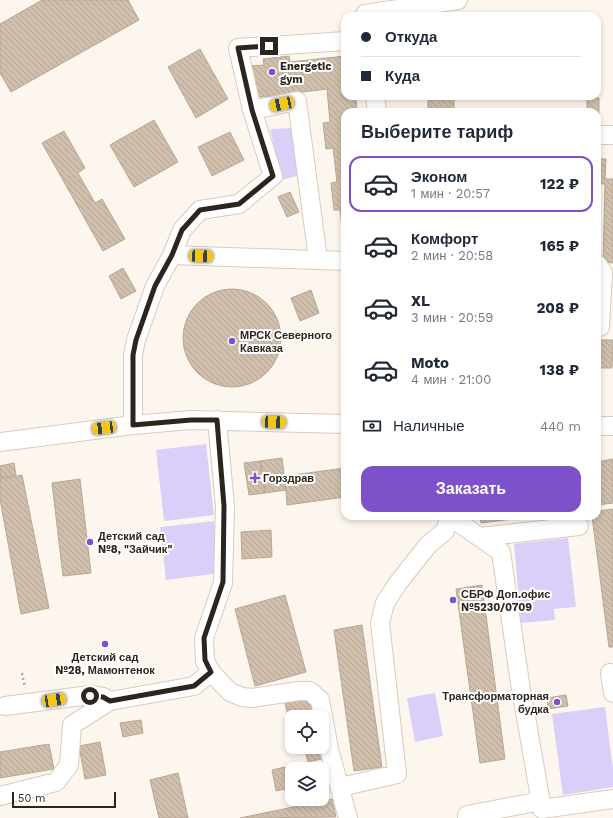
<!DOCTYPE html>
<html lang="ru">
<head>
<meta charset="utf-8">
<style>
	body { margin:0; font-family:"Work Sans",sans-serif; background:#f6f6f7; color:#1f2937; height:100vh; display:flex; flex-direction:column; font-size:15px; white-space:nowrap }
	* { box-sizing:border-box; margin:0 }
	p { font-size:13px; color:#747a83 }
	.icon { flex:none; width:22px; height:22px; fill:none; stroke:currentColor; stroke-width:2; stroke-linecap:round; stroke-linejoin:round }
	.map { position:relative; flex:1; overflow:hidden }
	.details { position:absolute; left:341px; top:108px; width:260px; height:412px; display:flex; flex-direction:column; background:#fff; border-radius:12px; box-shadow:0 2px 6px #0003 }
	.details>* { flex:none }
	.guide { position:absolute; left:341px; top:12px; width:260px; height:88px; border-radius:12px; box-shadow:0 2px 6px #0003; display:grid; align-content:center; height:88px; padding:0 20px; background:#fff }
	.fabs { position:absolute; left:285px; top:710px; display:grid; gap:8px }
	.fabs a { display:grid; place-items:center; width:44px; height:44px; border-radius:8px; background:#fff; box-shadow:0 2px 6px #0003; font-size:20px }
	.scale { position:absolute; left:12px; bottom:10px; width:104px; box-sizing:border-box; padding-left:4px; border:2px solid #2c251e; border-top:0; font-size:11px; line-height:14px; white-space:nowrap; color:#2c251e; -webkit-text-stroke:3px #fff; paint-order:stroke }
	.end { position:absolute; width:18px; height:18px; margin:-9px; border:5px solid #2c251e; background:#fff; box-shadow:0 0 0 2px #fff }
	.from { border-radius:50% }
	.car { position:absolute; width:12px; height:24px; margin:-12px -6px; border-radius:5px; box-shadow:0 0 3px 1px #0007; background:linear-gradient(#f5c518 24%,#345 0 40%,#f5c518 0 76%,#345 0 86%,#f5c518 0) }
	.guide b { display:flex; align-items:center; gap:14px; height:38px; font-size:15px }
	.guide b+b { border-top:1px solid #e0e1e3 }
	.guide i { width:10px; height:10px; background:#1f2937 }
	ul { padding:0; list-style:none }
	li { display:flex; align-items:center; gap:12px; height:56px; margin:0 8px 6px; padding:0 12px; border:2px solid transparent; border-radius:12px }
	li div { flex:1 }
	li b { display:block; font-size:15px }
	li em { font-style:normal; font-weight:700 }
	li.selected { border-color:#7c51ca }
	li>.icon { width:36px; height:36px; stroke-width:1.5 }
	h2 { padding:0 20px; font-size:18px; line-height:48px }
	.pay { display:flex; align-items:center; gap:10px; height:44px; padding:0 20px; font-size:15px }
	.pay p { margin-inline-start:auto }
	.action { display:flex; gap:8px; margin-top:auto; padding:8px 20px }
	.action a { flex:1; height:46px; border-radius:12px; background:#7c51ca; color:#fff; font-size:16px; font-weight:700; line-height:46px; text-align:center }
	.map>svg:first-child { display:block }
</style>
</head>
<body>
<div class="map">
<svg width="613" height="818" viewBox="0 0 613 818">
	<defs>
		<pattern id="building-back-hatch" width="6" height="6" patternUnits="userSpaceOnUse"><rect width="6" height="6" fill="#d0bfac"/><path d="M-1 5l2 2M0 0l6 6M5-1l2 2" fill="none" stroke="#b3a494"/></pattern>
	</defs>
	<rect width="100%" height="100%" fill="#fdf6ef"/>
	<path fill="#d9cff8" d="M295,128L301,175L282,180L270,129Z
		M206,444L214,515L164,521L156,450Z
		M214,521L220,573L166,580L160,527Z
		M568,538L576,607L554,609L555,620L521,623L514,544Z
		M435,693L443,736L415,742L407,698Z
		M605,707L613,769V787L563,795L552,714Z"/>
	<path fill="url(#building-back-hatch)" stroke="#b7a795" d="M42,0H128L139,20L11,92L0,73V24Z
		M200,49L228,99L196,118L168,67Z
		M289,56L290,62L345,56V96H356L357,112H345V226H342L340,210H334L331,183L337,182L333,148L326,149L323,123L330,122L327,89L295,93L268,103V96L252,98L248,66L264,65L263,59Z
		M428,96H454V112H428Z
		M587,98H599V114H597V112H587Z
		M154,120L178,162L134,187L110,145Z
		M64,131L85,168L78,173L95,203L102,199L125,239L103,251L42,143Z
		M230,132L244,160L212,176L198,147Z
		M597,159H606L605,179H613V263L603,262L605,184H597Z
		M290,192L299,212L287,217L278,197Z
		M123,268L136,291L121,299L109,276Z
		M183 338a49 49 0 1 1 98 0a49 49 0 1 1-98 0Z
		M311,290L319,313L300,321L291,298Z
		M597,340H613L612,368H597Z
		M282,458L286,490L265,493L260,461Z
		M613,459V503L597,505V462Z
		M260,461L265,493L249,495L244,463Z
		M14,463L16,475L0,478V466Z
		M345,468V497L287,505L285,476Z
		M22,475L49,608L21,614L0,499V479Z
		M80,479L91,573L63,576L52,483Z
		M613,509V647H609L592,516H597V511Z
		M480,516H535L481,523Z
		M271,530L272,557L242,559L241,532Z
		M482,585L505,759L480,763L456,589Z
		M285,595L306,672L255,686L235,609Z
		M362,625L382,767L354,771L334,630Z
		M566,695L568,706L548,709L547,698Z
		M311,696L316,717H292V719L289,720L285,703Z
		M141,720L143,733L123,737L120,723Z
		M100,742L106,775L85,779L79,746Z
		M49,744L54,769L0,778V752Z
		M304,747H322L326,758L308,762Z
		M285,767L290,788L276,791L272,770Z
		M178,773L188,818H159L150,780Z
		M332,799L336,817L240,818Z"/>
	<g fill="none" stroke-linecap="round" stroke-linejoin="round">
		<defs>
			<path id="minor" d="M365,16V14L458,0
				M375,96L377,112
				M252,110L238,48L345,41
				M597,135H613
				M172,255L182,230L200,210L239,204L273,176L252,110L297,101L318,259
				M597,264L603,273L600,327H597
				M217,420L225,506L223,583L204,638L205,661L211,672L223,685L230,692L242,697L252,698L299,691H310L320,700L329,749L348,818
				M133,425V355L136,340L155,286L172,255L345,261
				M597,426H613
				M0,442L133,425L191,420L345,424
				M449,516L501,552L520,683L542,809L541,801L467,815V818
				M480,537L579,526
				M610,673L613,693
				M5,706L90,695L103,697L110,701L194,686L211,672
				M341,787L397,774L380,623L385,603L398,583L428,545L445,531L450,517
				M0,796L56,782L69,765L72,725L110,701
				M542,809L613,799"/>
		</defs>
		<use href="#minor" stroke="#dbcab8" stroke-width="20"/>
		<path stroke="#afa8a1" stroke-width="2.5" stroke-dasharray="2 3" stroke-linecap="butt" d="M22,673L25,688"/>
		<use href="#minor" stroke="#fff" stroke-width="18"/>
	</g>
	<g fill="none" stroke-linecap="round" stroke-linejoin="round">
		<path stroke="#2c251e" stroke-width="5" d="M90,696L103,697L110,701L194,686L211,672L205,660L204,638L223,582L224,506L217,420H191L133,425V355L136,340L155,286L172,255L182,230L200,210L239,204L273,176L252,110L238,48L269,46"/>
	</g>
	<g fill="#7c51ca" stroke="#fff" stroke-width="1.5">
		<circle cx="272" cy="72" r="4"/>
		<circle cx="232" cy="341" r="4"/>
		<path d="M253 472h4v4h4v4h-4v4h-4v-4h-4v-4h4z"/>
		<circle cx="90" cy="542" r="4"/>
		<circle cx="453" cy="600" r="4"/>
		<circle cx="105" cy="644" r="4"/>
		<circle cx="557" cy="702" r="4"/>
	</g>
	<g text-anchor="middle" stroke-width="4" stroke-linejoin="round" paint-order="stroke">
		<g font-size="11" font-weight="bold" fill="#2c251e" stroke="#fff" text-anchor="start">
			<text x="280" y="70">Energetic<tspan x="280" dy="13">gym</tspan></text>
			<text x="240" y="339">МРСК Северного<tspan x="240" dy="13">Кавказа</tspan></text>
			<text x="263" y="482">Горздрав</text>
			<text x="98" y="540">Детский сад<tspan x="98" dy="13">№8, "Зайчик"</tspan></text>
			<text x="461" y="598">СБРФ Доп.офис<tspan x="461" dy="13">№5230/0709</tspan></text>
			<text x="105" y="661" text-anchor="middle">Детский сад<tspan x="105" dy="13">№28, Мамонтенок</tspan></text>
			<text x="549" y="700" text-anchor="end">Трансформаторная<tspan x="549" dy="13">будка</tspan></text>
		</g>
	</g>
</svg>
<div class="fabs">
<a><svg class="icon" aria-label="locate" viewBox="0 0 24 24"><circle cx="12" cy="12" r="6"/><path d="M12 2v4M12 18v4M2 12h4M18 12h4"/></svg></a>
<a><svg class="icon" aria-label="layers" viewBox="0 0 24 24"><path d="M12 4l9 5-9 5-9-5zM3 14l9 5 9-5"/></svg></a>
</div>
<div class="scale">50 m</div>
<i class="end from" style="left:90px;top:696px"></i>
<i class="end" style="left:269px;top:46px"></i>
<i class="car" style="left:282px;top:104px;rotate:258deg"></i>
<i class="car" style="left:201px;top:256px;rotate:92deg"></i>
<i class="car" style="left:274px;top:422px;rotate:92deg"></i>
<i class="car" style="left:104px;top:428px;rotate:263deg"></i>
<i class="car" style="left:54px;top:700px;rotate:81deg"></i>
<div class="guide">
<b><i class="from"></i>Откуда</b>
<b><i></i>Куда</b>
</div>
<section class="details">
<h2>Выберите тариф</h2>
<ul>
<li class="selected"><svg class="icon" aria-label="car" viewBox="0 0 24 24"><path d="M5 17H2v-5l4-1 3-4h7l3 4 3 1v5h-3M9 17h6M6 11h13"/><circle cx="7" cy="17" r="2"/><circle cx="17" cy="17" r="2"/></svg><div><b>Эконом</b><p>1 мин · 20:57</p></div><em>122 ₽</em></li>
<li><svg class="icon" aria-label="car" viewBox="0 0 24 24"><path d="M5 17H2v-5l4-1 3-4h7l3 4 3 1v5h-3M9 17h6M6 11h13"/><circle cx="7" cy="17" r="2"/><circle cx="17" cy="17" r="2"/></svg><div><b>Комфорт</b><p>2 мин · 20:58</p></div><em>165 ₽</em></li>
<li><svg class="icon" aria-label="car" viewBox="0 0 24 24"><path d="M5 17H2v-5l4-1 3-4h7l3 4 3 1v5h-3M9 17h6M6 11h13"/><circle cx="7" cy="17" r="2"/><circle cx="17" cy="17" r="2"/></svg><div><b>XL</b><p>3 мин · 20:59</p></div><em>208 ₽</em></li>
<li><svg class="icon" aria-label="car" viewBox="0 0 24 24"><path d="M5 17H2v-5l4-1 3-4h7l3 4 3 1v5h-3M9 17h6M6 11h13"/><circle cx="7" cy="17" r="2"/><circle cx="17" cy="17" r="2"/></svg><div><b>Moto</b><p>4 мин · 21:00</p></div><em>138 ₽</em></li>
</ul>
<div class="pay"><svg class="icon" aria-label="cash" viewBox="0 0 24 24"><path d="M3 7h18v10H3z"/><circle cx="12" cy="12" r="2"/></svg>Наличные<p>440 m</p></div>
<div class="action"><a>Заказать</a></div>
</section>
</div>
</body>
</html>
